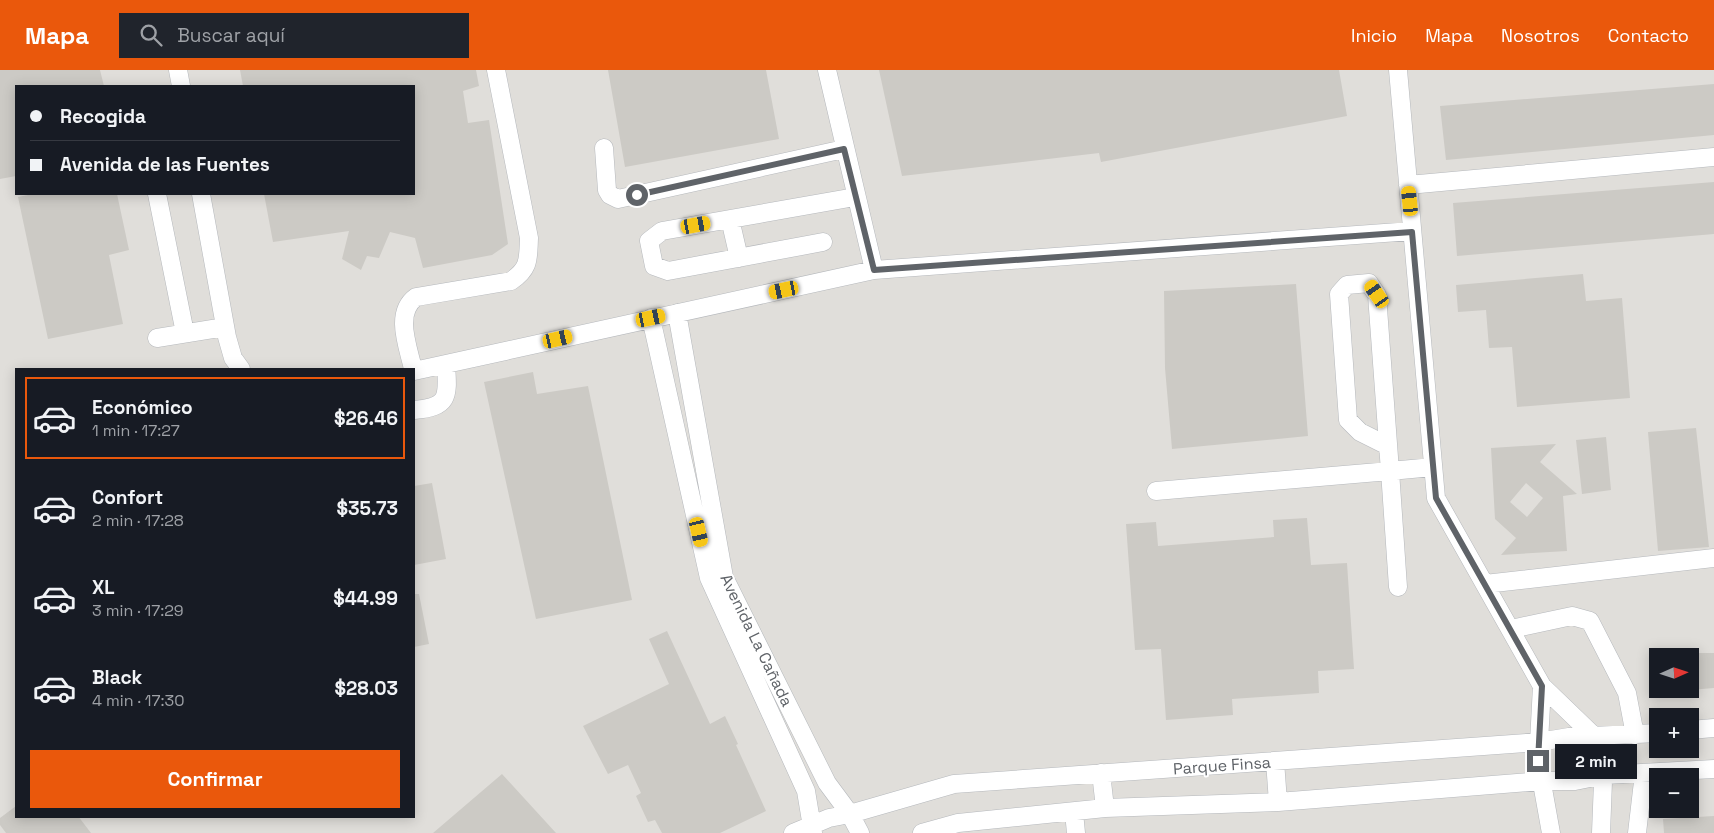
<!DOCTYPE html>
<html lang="es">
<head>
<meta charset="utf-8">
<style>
	body { margin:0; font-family:"Space Grotesk",sans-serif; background:#20242c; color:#f1f3f6; height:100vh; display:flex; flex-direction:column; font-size:19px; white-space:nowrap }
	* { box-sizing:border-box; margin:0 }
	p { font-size:16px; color:#9ea1a6 }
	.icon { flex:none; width:28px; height:28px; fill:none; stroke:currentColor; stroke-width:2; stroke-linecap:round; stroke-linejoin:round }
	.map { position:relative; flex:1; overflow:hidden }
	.panel { position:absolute; left:15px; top:298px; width:400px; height:450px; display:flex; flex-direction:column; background:#171b24; border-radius:0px; box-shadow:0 2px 12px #0003 }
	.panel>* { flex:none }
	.hud { position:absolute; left:15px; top:15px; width:400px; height:110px; border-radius:0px; box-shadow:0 2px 12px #0003; display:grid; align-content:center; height:110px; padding:0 15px; background:#171b24 }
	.needle { width:32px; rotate:87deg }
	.fabs { position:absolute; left:1649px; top:578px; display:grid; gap:10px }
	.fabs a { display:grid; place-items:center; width:50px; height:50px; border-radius:0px; background:#171b24; box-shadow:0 2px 12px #0003; font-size:25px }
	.end { position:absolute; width:22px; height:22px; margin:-11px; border:6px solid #5f6368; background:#fff; box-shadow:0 0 0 2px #fff }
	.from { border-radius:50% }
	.bubble { position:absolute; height:35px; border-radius:0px; background:#171b24; box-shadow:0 2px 12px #0003; font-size:16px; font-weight:800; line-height:35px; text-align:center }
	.car { position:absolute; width:15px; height:30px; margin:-15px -8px; border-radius:6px; box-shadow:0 0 4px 1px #0007; background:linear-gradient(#f5c518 24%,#345 0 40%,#f5c518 0 76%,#345 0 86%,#f5c518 0) }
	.hud b { display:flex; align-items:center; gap:18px; height:48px; font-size:19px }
	.hud b+b { border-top:1px solid #363941 }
	.hud i { width:12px; height:12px; background:#f1f3f6 }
	ul { padding:9px 0 0; list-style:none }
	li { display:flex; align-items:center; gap:15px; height:82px; margin:0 10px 8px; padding:0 5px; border:2px solid transparent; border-radius:0px }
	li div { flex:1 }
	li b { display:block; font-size:19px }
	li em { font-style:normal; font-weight:800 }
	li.current { border-color:#ea580c }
	li>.icon { width:45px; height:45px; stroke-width:1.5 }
	.button { display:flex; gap:10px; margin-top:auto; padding:10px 15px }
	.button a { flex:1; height:58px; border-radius:0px; background:#ea580c; color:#fff; font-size:20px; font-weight:800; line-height:58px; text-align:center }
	header { display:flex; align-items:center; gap:30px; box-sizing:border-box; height:70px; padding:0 25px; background:#ea580c; color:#fff }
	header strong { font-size:24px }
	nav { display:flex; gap:28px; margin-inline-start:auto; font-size:18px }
	.search { width:350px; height:45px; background:#20242c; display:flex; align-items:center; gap:12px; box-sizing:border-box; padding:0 18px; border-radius:0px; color:#9ea1a6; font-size:19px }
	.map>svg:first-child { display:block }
</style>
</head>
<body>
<header>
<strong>Mapa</strong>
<div class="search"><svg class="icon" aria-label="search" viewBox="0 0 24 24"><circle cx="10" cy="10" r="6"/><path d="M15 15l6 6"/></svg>Buscar aquí</div>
<nav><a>Inicio</a><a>Mapa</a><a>Nosotros</a><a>Contacto</a></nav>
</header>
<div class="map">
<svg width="1714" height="763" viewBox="0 0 1714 763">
	<rect width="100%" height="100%" fill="#f1efe8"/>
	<path fill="#e0deda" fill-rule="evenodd" d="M0,0H1714V763H0ZM16,16H414V124H16ZM16,299H414V746H16ZM1658,586H1690V619H1658ZM1658,646H1690V679H1658ZM1658,706H1690V739H1658Z"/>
	<path fill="#cccac5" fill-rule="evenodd" d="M0,0H100L104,16H16V106L0,109Z
		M240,0H476L479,16L463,21L468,53L489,50L508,174L492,185L423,198L415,168L390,162L379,188L367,186L361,200L342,189L349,161L273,172L264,124H414V16H243Z
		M608,0H766L779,69L625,97Z
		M879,0H1339L1347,46L1101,92L1099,83L902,106Z
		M1714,14V65L1446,90L1440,36Z
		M1714,112V164L1457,186L1453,133Z
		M33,124H117L129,180L109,185L123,254L48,269L18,127Z
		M1583,204L1586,231L1622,228L1630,328L1517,337L1512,277L1489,278L1486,240L1458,242L1456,215Z
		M1296,214L1308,366L1172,379L1165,298L1164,221Z
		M533,302L537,324L588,316L632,530L536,549L484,312Z
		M1696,358L1709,477L1658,481L1648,362Z
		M1606,367L1611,420L1582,424L1576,370Z
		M1556,374L1540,392L1577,424L1563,426L1567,481L1501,485L1516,468L1495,449L1491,378ZM1526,413L1543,428L1527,447L1510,432Z
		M432,413L446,489L414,495V416Z
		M1307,448L1311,495L1347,493L1354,599L1318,601L1319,623L1232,629L1233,645L1166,650L1161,579L1135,580L1126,454L1156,452L1158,476L1274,467L1273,450Z
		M414,524H419L429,574L414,577Z
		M667,561L710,654L725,646L738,674L736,675L766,741L720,763H662L655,750L648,752L636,726L641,723L628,695L608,704L583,656L669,614L649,569Z
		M1690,583H1714V618L1690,620Z
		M502,704L556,763H433Z
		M16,736V746H78L91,763H6L0,755V748Z
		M1714,746V763H1664L1663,749Z"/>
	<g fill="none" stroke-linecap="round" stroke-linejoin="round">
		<defs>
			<path id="minor" d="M178,0L181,16
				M827,0L874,200
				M1398,0L1436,428L1542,616L1595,667L1604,686L1601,763
				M604,78L607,120L610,125L618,129L844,79
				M1408,115L1714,87
				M157,124L185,263
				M201,124L227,267L233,288L241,299
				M730,149L739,188
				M823,172L668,201L654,196L649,171L662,161L855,127
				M677,243L724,507L827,713L850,744L860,763
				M651,248L709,508L806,721L813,763
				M157,268L225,257
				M413,299C408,276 394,243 416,227L511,211C530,198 528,189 529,168L496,0
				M414,301L874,200L1412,161
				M414,340C450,337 448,326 446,294
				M1386,375L1360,362L1348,350L1339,224L1347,215L1369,213L1377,225L1390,401L1433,397
				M1156,421L1390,401L1398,517
				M1485,514L1714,488
				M1511,559L1572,546L1590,551L1627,623L1635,665
				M1542,616L1538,691L1551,763
				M1690,660L1714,658
				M1275,691L1278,732
				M1101,703L1105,738
				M1074,742L1076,763
				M793,763L829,748L850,744L954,714L1539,672L1569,667L1658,663
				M922,763L958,753L1105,738L1278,732L1542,711H1575L1605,705L1714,699
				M1637,763L1644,703"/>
		</defs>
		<use href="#minor" stroke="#b5b8bc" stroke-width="19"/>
		<use href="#minor" stroke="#fff" stroke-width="18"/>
	</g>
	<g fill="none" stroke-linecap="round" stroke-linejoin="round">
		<path stroke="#5f6368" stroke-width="6" d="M637,125L844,79L874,200L1412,162L1436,428L1542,616L1538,691"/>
	</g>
	<g text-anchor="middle" stroke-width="4" stroke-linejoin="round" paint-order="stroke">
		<g font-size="16" fill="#5f6368" stroke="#fff">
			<text transform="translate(757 570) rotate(64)" y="6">Avenida La Cañada</text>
			<text transform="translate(1222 695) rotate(-4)" y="6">Parque Finsa</text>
		</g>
	</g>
</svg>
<div class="fabs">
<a><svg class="needle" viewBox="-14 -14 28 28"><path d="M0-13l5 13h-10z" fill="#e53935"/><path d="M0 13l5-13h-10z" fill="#9ea1a6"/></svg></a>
<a>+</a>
<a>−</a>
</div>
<i class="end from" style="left:637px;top:125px"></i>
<i class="end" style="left:1538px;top:691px"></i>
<div class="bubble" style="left:1555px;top:674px;width:82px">2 min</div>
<i class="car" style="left:1410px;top:131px;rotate:354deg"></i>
<i class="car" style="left:696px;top:155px;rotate:80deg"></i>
<i class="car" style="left:784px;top:220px;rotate:258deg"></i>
<i class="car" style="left:1377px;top:224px;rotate:325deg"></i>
<i class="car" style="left:651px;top:248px;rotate:78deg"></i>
<i class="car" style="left:558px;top:269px;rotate:77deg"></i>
<i class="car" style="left:699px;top:462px;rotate:167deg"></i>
<div class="hud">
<b><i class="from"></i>Recogida</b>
<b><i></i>Avenida de las Fuentes</b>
</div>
<section class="panel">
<ul>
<li class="current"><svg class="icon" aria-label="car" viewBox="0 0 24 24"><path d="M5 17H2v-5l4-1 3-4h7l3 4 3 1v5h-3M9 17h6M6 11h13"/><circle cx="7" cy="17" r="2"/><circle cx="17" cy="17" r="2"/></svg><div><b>Económico</b><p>1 min · 17:27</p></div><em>$26.46</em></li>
<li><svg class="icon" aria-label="car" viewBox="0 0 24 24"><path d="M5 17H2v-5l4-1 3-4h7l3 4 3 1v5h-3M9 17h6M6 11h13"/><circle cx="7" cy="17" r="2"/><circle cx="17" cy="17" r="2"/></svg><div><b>Confort</b><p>2 min · 17:28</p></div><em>$35.73</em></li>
<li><svg class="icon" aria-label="car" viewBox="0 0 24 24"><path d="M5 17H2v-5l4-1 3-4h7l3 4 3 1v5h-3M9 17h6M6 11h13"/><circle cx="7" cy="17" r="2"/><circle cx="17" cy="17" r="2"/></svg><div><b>XL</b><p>3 min · 17:29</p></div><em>$44.99</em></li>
<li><svg class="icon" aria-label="car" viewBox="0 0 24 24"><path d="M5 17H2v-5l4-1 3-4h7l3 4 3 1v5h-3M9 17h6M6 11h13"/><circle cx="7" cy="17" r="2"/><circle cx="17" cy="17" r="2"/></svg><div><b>Black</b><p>4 min · 17:30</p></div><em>$28.03</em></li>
</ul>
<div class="button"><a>Confirmar</a></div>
</section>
</div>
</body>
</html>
